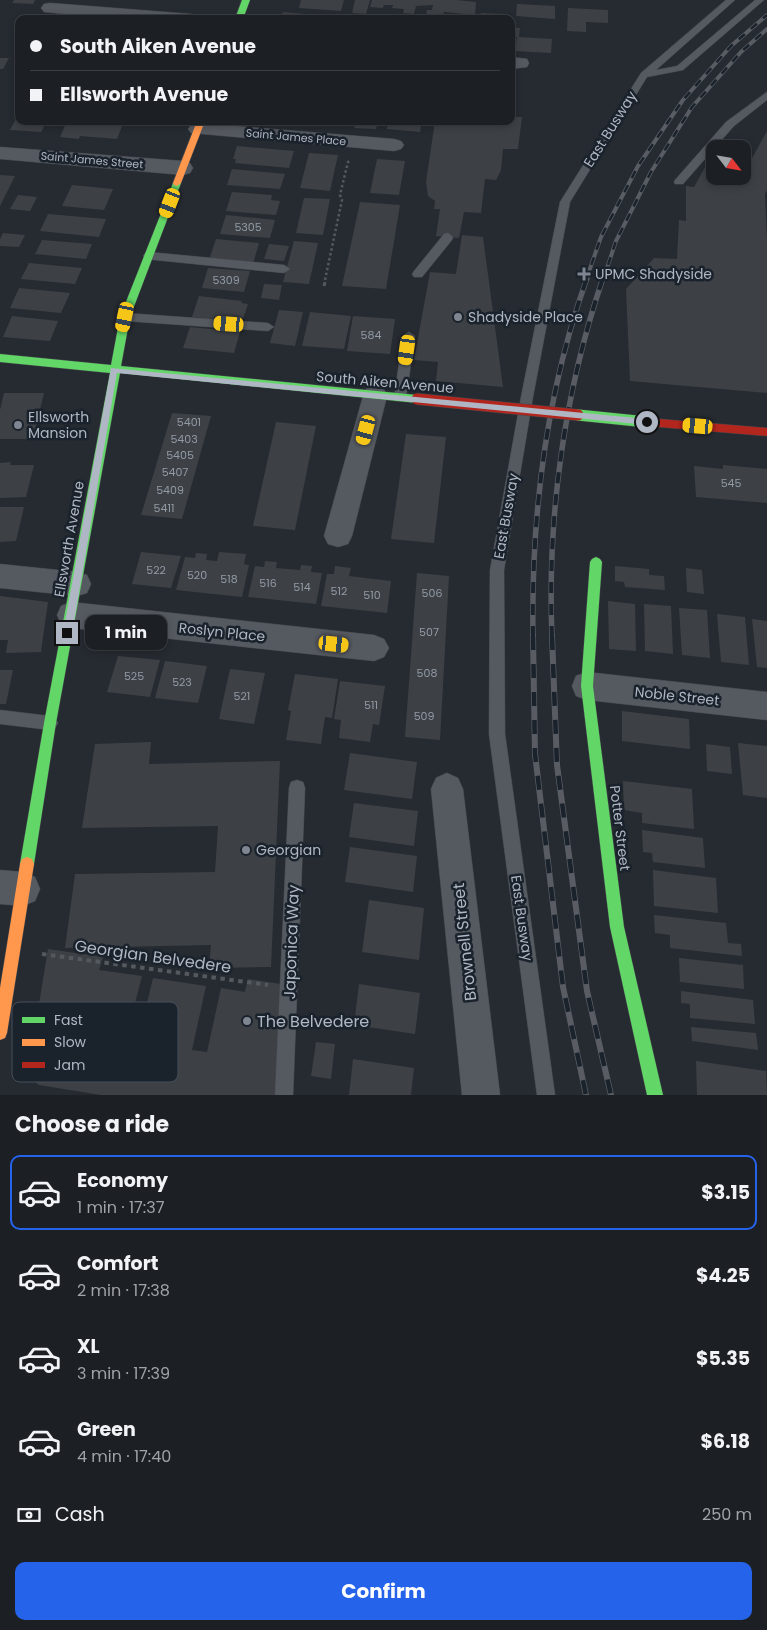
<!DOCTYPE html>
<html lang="en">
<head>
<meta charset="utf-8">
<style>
	body { margin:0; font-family:Poppins,sans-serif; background:#292d32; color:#f1f3f6; height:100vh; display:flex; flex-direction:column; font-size:19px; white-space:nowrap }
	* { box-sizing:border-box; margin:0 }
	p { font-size:16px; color:#a0a3a7 }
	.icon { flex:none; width:28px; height:28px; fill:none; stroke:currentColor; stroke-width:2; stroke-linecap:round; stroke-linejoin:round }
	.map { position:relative; height:1095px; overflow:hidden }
	.sheet { display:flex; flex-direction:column; background:#1c2025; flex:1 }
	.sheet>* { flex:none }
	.hud { position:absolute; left:15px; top:15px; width:500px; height:110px; border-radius:10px; box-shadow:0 2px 8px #0003,0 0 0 1px #3a3e42; display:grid; align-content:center; height:110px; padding:0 15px; background:#1c2025 }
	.needle { width:32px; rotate:121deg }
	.tools { position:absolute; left:706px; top:140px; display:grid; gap:10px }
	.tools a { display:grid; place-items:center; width:45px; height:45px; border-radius:10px; background:#1c2025; box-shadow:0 2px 8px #0003,0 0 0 1px #3a3e42; font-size:25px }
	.end { position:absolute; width:22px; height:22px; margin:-11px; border:6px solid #afb7c4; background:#111; box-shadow:0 0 0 2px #111 }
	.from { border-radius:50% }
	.bubble { position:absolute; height:35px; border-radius:10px; background:#1c2025; box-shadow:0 2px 8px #0003,0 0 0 1px #3a3e42; font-size:16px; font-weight:700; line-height:35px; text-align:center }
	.car { position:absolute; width:15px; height:30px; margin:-15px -8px; border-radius:6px; box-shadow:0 0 4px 1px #0007; background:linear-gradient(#f5c518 24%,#345 0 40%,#f5c518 0 76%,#345 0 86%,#f5c518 0) }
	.hud b { display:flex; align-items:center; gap:18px; height:48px; font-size:19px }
	.hud b+b { border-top:1px solid #3a3e42 }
	.hud i { width:12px; height:12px; background:#f1f3f6 }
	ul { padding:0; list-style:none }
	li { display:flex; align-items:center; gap:15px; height:75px; margin:0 10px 8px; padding:0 5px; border:2px solid transparent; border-radius:10px }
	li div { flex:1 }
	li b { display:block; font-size:19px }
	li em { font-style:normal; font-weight:700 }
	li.on { border-color:#2563eb }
	li>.icon { width:45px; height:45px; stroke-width:1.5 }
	h2 { padding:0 15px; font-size:22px; line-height:60px }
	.pay { display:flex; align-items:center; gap:12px; height:55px; padding:0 15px; font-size:19px }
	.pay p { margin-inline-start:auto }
	.action { display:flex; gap:10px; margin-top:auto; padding:10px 15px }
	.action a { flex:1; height:58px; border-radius:10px; background:#2563eb; color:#fff; font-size:20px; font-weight:700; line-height:58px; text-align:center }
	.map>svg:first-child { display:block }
</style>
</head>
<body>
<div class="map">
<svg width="767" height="1095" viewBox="0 0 767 1095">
	<rect width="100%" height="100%" fill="#262b31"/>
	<path fill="#3d4146" d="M14,0H35L33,4L12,3Z
		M301,0H344L341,11L299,8Z
		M355,0H370L366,14L352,13Z
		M372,0H456L476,2L475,15L444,12L443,16L426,15L427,10H432L433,5L416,6L414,14L403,13L404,9L392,8L393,5H384L383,8L370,7Z
		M517,4L555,6V19L516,16Z
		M568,8L608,10V23L586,22V32L567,31Z
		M283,12L305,14L303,19H280Z
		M481,13L503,14L502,19H481Z
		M511,27L520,28L519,37L552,39L551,53L515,51L517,37L511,36Z
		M0,58H9L3,69H0Z
		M19,113V121H47L41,132L10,130Z
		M511,117H522L518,149H503L501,170L496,180L485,179L481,213L464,212L459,238L436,236L440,209H434L435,201L428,196L426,182L435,121H511Z
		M67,121H124L117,139L80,136L79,139L60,137Z
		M306,121H346L345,126Z
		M356,121H378L376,129L354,128Z
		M388,121H422L420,132L387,129Z
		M767,131V190L765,194L767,241V393L630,381L626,289L654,258L677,259L679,220L686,221V186L694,187L708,162L715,165V176H742Z
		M237,146L294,151L289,168L235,163L236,159H233Z
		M309,153L338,155L330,191L300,188Z
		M377,159L405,161L399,195L370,193Z
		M232,169L285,174L280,189L227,185Z
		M0,175L15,176L0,206Z
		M72,185L113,189L104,210L62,206Z
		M232,192L272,195L271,200L280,201L276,215L226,211Z
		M18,195L37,197L30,211L10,209Z
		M304,198L330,199L323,235L296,233Z
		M360,202L400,205L386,289L342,286Z
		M48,214L106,219L99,237L40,231Z
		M226,215L275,220L270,238L220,234Z
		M3,233L25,235L19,247L0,246V239Z
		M462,235L483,237L503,387L436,381L438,362L414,360L430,272L456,274Z
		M216,239L259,243L253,264L209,260Z
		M42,240L92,244L86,259L35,254Z
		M294,241L318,243L309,284L283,282Z
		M269,244L289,246L284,261L264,259Z
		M29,263L82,268L75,284L21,279Z
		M208,268L250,271L244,292L202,288Z
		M264,284L282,285L279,300L261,298Z
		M19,288L70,293L61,313L10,308Z
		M199,296L242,301L241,303L248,304L243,319H237L236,321L192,317Z
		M279,310L303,312L295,346L270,343Z
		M310,312L351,316L344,349L302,346Z
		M12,316L58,321L50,341L3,337Z
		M353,316L395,319L390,354L347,351Z
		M190,327L240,332L234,353L183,348Z
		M4,393H44L33,439H0V410Z
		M172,413L211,416L182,519L141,515Z
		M276,422L316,426L295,530L253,526Z
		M406,434L446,437L434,543L391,539Z
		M11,462L10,465H34L26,497L0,498V463Z
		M723,465L767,469V503L696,497L694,466L723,469Z
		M0,507H24L16,541L0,542Z
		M141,552L181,556L171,588L132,584Z
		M219,552L246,554L244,564L249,565L242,597L176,590L185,557L195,558L196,553L207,554L206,560L217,561Z
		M265,561L277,562L276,568L300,570L301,565L312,566L311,572L322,573L316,604L248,597L255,566L264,567Z
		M335,566L351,568L349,576L391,581L387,613L321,606L327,574H334Z
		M615,566L649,569V575L664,576L665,590L625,587L624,582L615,581Z
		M686,568L702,570L704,594L687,592Z
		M417,573L449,576L440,740L405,737Z
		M0,596L48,602L41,652L6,653L8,640H0Z
		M608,601L635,604L636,651L609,649Z
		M644,604L671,606L673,654L645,651Z
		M679,608L707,610L710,658L682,655Z
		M717,614L745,617L749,665L721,662Z
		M752,619L767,621V668L757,667Z
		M118,656L160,660L150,697L107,692Z
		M165,661L207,666L198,703L155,698Z
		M230,669L265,673L254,724L219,719Z
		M0,670H13L6,704H0Z
		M295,674L338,679L332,718L325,717L321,744L286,740L291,711L288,710Z
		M340,681L385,686L379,725L373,724L370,742L339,738L341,720L334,719Z
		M622,711L689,719L690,749L622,741Z
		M151,742L149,764L280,761L271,967L209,968L211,945L65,948L75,874L215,872L218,826L82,828L95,744Z
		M738,743L767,746V798L743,795Z
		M706,744L730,747L732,774L707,771Z
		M350,753L417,762L412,799L344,790Z
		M623,781L692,789L694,829L642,823V813L624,810Z
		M354,803L418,811L414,846L349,837Z
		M642,830L703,838L705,868L653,862L652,853L643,852Z
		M350,847L417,856L413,892L345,882Z
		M653,870L716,878L718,913L654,906Z
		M369,900L424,908L419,960L362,952Z
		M654,915L726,923L728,943L741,944L742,956L670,948V935L655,933Z
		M48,949L103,957L99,970L142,976L130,1023L95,1018L91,1034L138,1041L153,978L206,986L192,1050L207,1052L221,988L245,992L248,979L281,984L277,1095H101L39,1085L32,1080L28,1071Z
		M679,958L743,965L744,989L680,982Z
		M359,984L420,993L415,1034L354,1025Z
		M681,991L753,1000L755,1024L690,1018V1004L681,1003Z
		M691,1027L756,1033L758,1050L692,1041Z
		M316,1042L335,1044L331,1079L311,1076Z
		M353,1059L414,1068L411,1095H349Z
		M696,1061L766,1071L767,1095H697Z"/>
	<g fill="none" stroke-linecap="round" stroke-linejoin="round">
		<defs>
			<path id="lane" d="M726,0H735L656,70L677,66L755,0H764L683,70L647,77L570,202L533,397L504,570L505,734L555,1095H537L489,734L490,570L521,397L560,202L641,73Z
				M767,92V100L734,126L683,184H675L674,182L675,180L726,122Z
				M448,233L453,237L452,240L422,277H414L412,274L414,271L444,234Z
				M149,252L284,265L290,269L284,273L145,259L143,256L145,253Z
				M125,313L268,323L274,327L268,331L125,321L119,317Z
				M409,332L415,336L406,398L404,401H396L394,398L403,336Z
				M0,710L50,716L55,718L58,723L55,728L50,730L0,724Z
				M297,780L303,782L305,788L293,1095H275L289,788L291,782Z"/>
			<path id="street" d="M50,3L191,14L197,15L200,19H119L44,12L41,8L44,4Z
				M511,57L527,59L529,63L527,67L511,69Z
				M198,123L394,139L401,141L404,145L401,149L394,151L191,133L188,129L191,125Z
				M0,147L183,161L190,163L193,168L190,173L183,175L0,159Z
				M375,387L384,389L387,396L352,536L348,544L338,547L328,544L324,536L363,396L366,389Z
				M0,564L77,572L87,575L91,584L87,593L77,596L0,588Z
				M71,602L374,635L384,639L389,648L384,657L374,661L71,628L61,624L57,615L61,606Z
				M587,672L767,692V720L587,700L576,696L572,686L576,676Z
				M447,773L458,778L463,789L500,1095H462L431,789L436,778Z
				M0,870L23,872L35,877L40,889L35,901L23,906L0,904Z"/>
			<path id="fast" d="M242,0H250L243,19H235Z
				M177,180L181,183L130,317L121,366L417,395L422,399L417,403L120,373L56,723L34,864L32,869L27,871L22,869L20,864L44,723L110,373L0,362V354L111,365L120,317L173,183Z
				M596,557L600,559L602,562L593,686L624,927L663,1095H647L610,927L581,686L590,562L592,559Z"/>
			<path id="slow" d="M197,121H205L181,183L177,186L174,185L173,183Z
				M27,857L32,859L34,864L7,1033L5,1038L0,1040V988L20,864L22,859Z"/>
			<path id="jam" d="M647,418L767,428V436L647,426L642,422Z"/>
		</defs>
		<use href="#lane" stroke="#44474c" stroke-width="1"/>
		<use href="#street" stroke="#44474c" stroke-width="1"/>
		<use href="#fast" stroke="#44474c" stroke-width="1"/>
		<use href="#slow" stroke="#44474c" stroke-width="1"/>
		<use href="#jam" stroke="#44474c" stroke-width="1"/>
		<path stroke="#53595e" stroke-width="2.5" stroke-dasharray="2.5 2.5" stroke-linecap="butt" d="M325,280L342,200L340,195L348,162L350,161"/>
		<path stroke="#53595e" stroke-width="3" stroke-dasharray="4 4" stroke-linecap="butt" d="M324,286L326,278"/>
		<path stroke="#53595e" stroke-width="4" stroke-dasharray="4.5 4.5" stroke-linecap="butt" d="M42,954L268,985"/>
		<use href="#lane" fill="#555960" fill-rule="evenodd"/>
		<use href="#street" fill="#555960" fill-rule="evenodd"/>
		<use href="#fast" fill="#63d668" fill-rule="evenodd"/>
		<use href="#slow" fill="#ff974d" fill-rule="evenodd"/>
		<use href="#jam" fill="#b3261e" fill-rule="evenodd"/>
		<defs>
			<path id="rail-far2" d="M586,280L601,237L638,166L683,100L731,46L767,15
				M603,280L616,241L651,172L692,107L741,52L767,29"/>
			<path id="rail-far1" d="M533,637C531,516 546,393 587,278
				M552,637C547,517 564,393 603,278"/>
			<path id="rail" d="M533,636L535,754L563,987L586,1095
				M552,636L557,765L587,991L611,1095"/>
		</defs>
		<use href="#rail-far2" stroke="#595d63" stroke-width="4"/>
		<use href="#rail-far1" stroke="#595d63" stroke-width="5.5"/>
		<use href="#rail" stroke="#595d63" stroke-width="6"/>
		<use href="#rail-far2" stroke="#1a222c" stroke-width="2.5" stroke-dasharray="8" stroke-linecap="butt"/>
		<use href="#rail-far1" stroke="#1a222c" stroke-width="4" stroke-dasharray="11" stroke-linecap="butt"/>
		<use href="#rail" stroke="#1a222c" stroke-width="4.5" stroke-dasharray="14" stroke-linecap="butt"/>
		<defs>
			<path id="fast-bridge" d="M578,415L647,422"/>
			<path id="jam-bridge" d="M417,399L578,415"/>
		</defs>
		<use href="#fast-bridge" stroke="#44474c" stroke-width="12" stroke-linecap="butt"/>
		<use href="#jam-bridge" stroke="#44474c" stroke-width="12" stroke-linecap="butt"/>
		<use href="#fast-bridge" stroke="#63d668" stroke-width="11"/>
		<use href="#jam-bridge" stroke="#b3261e" stroke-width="11"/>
	</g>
	<path fill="#afb7c4" d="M111,368L647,419L651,422L647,425L117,373L72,633L67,637L63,633Z"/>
	<g fill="#7f8691" stroke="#1a222c" stroke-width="2">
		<path d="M581.5 266.5h5v5h5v5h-5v5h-5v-5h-5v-5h5z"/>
		<circle cx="458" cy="317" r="5"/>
		<circle cx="18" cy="425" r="5"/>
		<circle cx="246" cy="850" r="5"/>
		<circle cx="247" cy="1021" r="5"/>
	</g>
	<g text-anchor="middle" stroke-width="5" stroke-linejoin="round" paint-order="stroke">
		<g font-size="11" fill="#afb7c4" stroke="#1a222c">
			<text transform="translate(296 137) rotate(5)" y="4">Saint James Place</text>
			<text transform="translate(92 160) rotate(5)" y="4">Saint James Street</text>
		</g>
		<g font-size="11" fill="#929aa4">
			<text x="248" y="231">5305</text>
			<text x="226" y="284">5309</text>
			<text x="371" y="339">584</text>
			<text x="189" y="426">5401</text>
			<text x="184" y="443">5403</text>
			<text x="180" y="459">5405</text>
			<text x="175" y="476">5407</text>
			<text x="731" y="487">545</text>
			<text x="170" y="494">5409</text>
			<text x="164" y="512">5411</text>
			<text x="156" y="574">522</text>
			<text x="197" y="579">520</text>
			<text x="229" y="583">518</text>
			<text x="268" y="587">516</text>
			<text x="302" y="591">514</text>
			<text x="339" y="595">512</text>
			<text x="432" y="597">506</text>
			<text x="372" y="599">510</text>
			<text x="429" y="636">507</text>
			<text x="427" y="677">508</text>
			<text x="134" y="680">525</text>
			<text x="182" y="686">523</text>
			<text x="242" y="700">521</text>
			<text x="371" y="709">511</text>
			<text x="424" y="720">509</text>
		</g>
		<g font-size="14" fill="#afb7c4" stroke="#1a222c">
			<text transform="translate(610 129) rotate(-58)" y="5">East Busway</text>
			<text transform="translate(385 382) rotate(5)" y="5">South Aiken Avenue</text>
			<text transform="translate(506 516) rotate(-80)" y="5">East Busway</text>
			<text transform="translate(69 539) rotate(-80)" y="5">Ellsworth Avenue</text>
			<text transform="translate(222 632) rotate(6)" y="5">Roslyn Place</text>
			<text transform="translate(677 696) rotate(6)" y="5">Noble Street</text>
			<text transform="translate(620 828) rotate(83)" y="5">Potter Street</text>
			<text transform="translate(522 918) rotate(82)" y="5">East Busway</text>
		</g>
		<g font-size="14" fill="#afb7c4" stroke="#1a222c" text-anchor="start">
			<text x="595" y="279">UPMC Shadyside</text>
			<text x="468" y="322">Shadyside Place</text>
			<text x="28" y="422">Ellsworth<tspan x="28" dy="16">Mansion</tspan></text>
			<text x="256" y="855">Georgian</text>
		</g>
		<g font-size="16" fill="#afb7c4" stroke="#1a222c">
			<text transform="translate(291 942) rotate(-88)" y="6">Japonica Way</text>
			<text transform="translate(464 942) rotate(-96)" y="6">Brownell Street</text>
			<text transform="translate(153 956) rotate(8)" y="6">Georgian Belvedere</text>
		</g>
		<g font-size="16" fill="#afb7c4" stroke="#1a222c" text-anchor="start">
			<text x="257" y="1027">The Belvedere</text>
		</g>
	</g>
	<rect x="12" y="1002" width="166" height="80" rx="8" fill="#1a222c" stroke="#474f5a" stroke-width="1"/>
	<rect x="22" y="1017" width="23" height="6" fill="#63d668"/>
	<rect x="22" y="1039" width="23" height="7" fill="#ff974d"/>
	<rect x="22" y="1062" width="23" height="6" fill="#b3261e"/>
	<g font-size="14" fill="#afb7c4">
		<text x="54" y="1025">Fast</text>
		<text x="54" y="1047">Slow</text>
		<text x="54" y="1070">Jam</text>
	</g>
</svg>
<div class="tools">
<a><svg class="needle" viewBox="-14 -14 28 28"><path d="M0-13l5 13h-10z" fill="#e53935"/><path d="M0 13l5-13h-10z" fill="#a0a3a7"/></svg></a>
</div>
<i class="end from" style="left:647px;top:422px"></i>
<i class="end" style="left:67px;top:633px"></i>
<div class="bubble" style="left:85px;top:615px;width:82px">1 min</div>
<i class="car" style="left:170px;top:203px;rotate:201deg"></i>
<i class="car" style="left:125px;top:317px;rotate:192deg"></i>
<i class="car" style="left:229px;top:324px;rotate:274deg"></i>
<i class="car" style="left:407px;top:350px;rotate:188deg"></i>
<i class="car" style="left:698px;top:426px;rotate:275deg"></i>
<i class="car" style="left:366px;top:430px;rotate:195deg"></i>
<i class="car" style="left:334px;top:644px;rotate:96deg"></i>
<div class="hud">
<b><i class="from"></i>South Aiken Avenue</b>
<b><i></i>Ellsworth Avenue</b>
</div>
</div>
<section class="sheet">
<h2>Choose a ride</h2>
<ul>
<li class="on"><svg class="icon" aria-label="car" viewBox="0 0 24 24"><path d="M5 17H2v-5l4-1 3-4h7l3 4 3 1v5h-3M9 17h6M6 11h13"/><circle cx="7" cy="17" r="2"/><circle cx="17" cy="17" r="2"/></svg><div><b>Economy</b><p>1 min · 17:37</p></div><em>$3.15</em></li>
<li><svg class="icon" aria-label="car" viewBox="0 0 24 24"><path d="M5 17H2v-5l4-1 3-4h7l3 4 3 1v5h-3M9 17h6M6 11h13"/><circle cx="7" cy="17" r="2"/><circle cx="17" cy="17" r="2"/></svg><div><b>Comfort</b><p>2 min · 17:38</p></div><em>$4.25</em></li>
<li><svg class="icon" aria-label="car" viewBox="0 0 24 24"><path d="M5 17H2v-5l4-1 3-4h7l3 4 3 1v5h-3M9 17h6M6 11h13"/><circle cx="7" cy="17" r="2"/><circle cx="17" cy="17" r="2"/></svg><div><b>XL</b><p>3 min · 17:39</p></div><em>$5.35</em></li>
<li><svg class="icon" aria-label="car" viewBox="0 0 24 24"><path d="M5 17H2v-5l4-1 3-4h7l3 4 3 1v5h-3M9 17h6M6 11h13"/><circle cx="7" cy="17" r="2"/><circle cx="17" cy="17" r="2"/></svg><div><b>Green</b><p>4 min · 17:40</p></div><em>$6.18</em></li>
</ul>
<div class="pay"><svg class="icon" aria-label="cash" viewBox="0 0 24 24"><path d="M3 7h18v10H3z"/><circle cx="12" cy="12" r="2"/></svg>Cash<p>250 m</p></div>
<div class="action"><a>Confirm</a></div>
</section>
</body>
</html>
